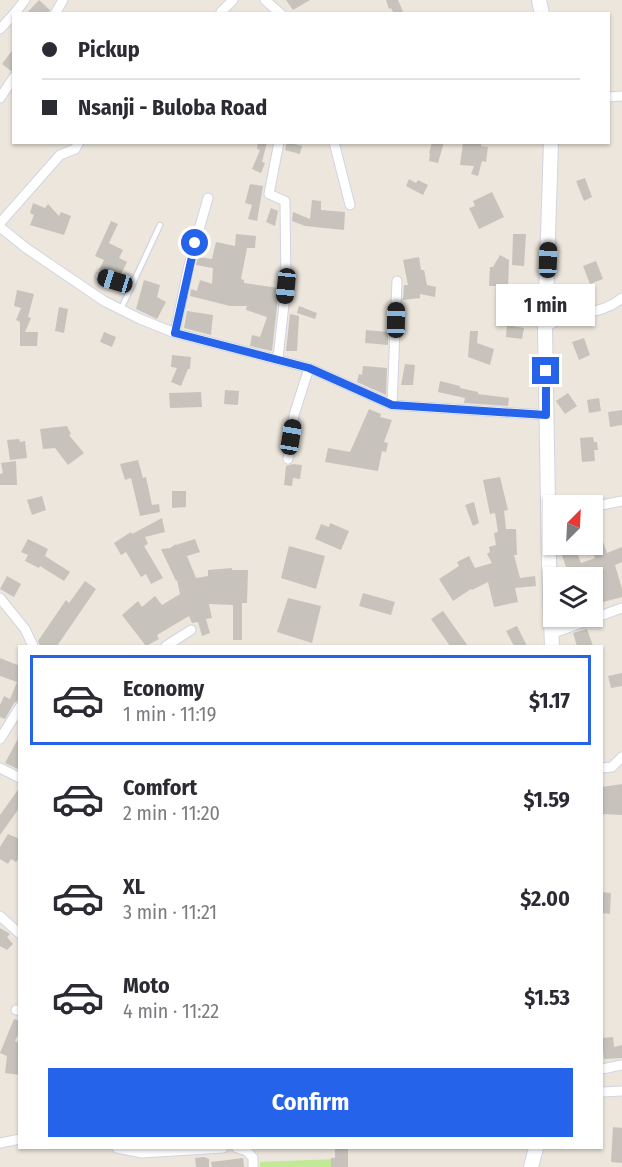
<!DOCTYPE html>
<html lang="en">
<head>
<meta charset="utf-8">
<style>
	body { margin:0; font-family:"Fira Sans Condensed",sans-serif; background:#f2f2f3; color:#2b2b33; height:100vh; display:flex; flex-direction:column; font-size:22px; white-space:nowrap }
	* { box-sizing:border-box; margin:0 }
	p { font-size:20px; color:#7c7c81 }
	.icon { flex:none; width:33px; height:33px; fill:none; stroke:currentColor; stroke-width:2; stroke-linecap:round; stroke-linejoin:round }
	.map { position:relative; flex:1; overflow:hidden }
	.side { position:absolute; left:18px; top:645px; width:585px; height:504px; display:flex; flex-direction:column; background:#fff; border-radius:0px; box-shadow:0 2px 4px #0004 }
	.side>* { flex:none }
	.banner { position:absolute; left:12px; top:12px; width:598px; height:132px; border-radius:0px; box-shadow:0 2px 4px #0004; display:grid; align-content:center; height:132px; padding:0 30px; background:#fff }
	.needle { width:39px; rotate:24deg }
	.controls { position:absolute; left:543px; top:495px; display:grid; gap:12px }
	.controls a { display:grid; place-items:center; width:60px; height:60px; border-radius:0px; background:#fff; box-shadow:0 2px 4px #0004; font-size:30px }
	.end { position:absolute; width:27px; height:27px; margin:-14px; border:8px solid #2563eb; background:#fff; box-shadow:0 0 0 3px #fff }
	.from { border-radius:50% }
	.bubble { position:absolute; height:42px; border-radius:0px; background:#fff; box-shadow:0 2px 4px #0004; font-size:20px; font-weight:700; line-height:42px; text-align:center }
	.car { position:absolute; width:18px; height:36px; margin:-18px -9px; border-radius:8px; box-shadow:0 0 4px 2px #0007; background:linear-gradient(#222 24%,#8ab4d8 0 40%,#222 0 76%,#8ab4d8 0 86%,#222 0) }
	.banner b { display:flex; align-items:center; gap:21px; height:57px; font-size:22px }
	.banner b+b { border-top:2px solid #e1e1e2 }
	.banner i { width:15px; height:15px; background:#2b2b33 }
	ul { padding:10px 0 0; list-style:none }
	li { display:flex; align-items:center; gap:18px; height:90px; margin:0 12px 9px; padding:0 18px; border:3px solid transparent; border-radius:0px }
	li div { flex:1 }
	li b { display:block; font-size:22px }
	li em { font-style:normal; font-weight:700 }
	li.active { border-color:#2563eb }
	li>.icon { width:54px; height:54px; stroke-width:1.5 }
	.button { display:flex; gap:12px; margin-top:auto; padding:12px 30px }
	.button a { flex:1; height:69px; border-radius:0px; background:#2563eb; color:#fff; font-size:24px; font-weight:700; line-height:69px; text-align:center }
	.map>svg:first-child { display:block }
</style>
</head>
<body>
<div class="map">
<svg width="622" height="1167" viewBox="0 0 622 1167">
	<rect width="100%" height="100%" fill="#ece6dc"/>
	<path fill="#c2e995" d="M336,1159V1167H260V1162Z"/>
	<path fill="#c7c3bc" d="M39,0L50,10L48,14H26Z
		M286,0H310L293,10Z
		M386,0H398L404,14H394L391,8L389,9Z
		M14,48V70L11,71L2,64Z
		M258,142H267L262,162L265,163L261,173L252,169L260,150L257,149Z
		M287,142L302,146L300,154L285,150Z
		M432,142H444L438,163L429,161L430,153H429Z
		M463,142L481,143V146L488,147L486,162L482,161L478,176L471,174L474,166L460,165Z
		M585,178L592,197L584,201L576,181Z
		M409,179L416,183L418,180L428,185L423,195L406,186Z
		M250,184L263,186L257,221L248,219L252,205L245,203Z
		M492,192L504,217L479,229L469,208L475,206L473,201Z
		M312,200L321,201V210L345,212L344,230L305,226L292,221L293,212L310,219Z
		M33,203L45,208L48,204L59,216L61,212L71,216L64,235L30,225L34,215L30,213Z
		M271,208L278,211L275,226L266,222Z
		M111,221L118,224L109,243L123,250L119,258L127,262L119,278L99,270L104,260L95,256Z
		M236,234L256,236L255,248H247L241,279L244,280V283L279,288L272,351L250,346L252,335L260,337L267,317L246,310L247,306H230L190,296L191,289L197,291L200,280L212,284L213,268L196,265L198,257L212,259L216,242L235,246Z
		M513,234H526L524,266L512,265Z
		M500,255L509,260L508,290H496V286H489L490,267H493Z
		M419,257L421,270H424L427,285L436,287L435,297L420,294V298L403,300L404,285H408L403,260Z
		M596,261L603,279L590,284L583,266Z
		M144,280L160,285L157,297L166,302L157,319L136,309Z
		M17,290L34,294L28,317L31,318L25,332H38L37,346H20V322L16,320L21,308L14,306Z
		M299,306L317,313L315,319L297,313Z
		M59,307L68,309L64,333L55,331Z
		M187,311L213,315L211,335L184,328Z
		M290,314L299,316L297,351H286Z
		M507,325L524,328L522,339L506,337Z
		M366,330L388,332V345L365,343Z
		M470,331H478L477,343L494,349L490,365L468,357Z
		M104,332L116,337L112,347L100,342Z
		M584,338L590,355L579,360L572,342Z
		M172,355L191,357L190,369H188L181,386L171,382L177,368L171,367Z
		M405,364L415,365L413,385H401Z
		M363,366L387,368L386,395L357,382L359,374L362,375Z
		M440,381L460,386V388L478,392V394L509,398L508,406L464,403L465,398L438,392Z
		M225,390L239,391L238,405L224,404Z
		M201,392L202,407L170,408L169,393Z
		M568,393L577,406L565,414L556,401Z
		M599,398L601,411L589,413L587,400Z
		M369,409L381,414L380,417L392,420L384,442L388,443L386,452L382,451L378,471L325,462L328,448L350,452Z
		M622,410V425L610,427L608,412Z
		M67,426L71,434L69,435L84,453L68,465L55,448L43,449L40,429Z
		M593,437L594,442H597L598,450H594L595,461L582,462L580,438Z
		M19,439L20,442L25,441L27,458L10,460L7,440Z
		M138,460L143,478L146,477L152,505L159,504L160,512L140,516L131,478L125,480L120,464Z
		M16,461L17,485H0V474L3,473L1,463Z
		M293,464L302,465L300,479L293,478L292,486L284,485L286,466Z
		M500,477L508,510L504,511L506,529H516L517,555H514L520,578L535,576L536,586L515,588L518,602L494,607L488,582L472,590L471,589L453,601L439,579L459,566L457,562L469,556L475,568L492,563L487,554L490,552L489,547L496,545L494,533L498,532L495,513L490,514L483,480Z
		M172,491H186V507L172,508Z
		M42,496L46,510L32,515L27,500Z
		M474,502L479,523L473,526L465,505Z
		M162,518L165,532L145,537L148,544L144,546L163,578L151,584L146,574L141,577L126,552L121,555L114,543L131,532L132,534Z
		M330,523L349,531L341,550L315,539L321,524L329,527Z
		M601,536L607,553L622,547V562L615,565L622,589V597L603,602L598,581L592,583V578H570L560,550L574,545L581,563L595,558L591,544H592V539Z
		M28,539L48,549L45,556L70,572L64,581L40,566L39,568L25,561L28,555L21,552Z
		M195,539L200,552L187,556L196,578L208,576V570L232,568V570H248L247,603H242V640H233V605L209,604L212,618L206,619L210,633L202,636L198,622L192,623L189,616L157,635L159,639L146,646L122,615L138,601L142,607L155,596L162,605L180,594L177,580L176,581L161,549L170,548L176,544V545Z
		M289,546L325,556L316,589L281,578Z
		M7,576L21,584L14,597L0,589Z
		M85,581L96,589L57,646H40L38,641L66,600L69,603Z
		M363,593L395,602L391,615L359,606Z
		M288,598L321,606L312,643L277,632Z
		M443,611L468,646H450L431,619Z
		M517,626L527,646H514L506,631Z
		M587,629L593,646H577L573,633Z
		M0,658L20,666V700L14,703L5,719L0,717V705L4,696L10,699L17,682L0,676Z
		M622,673V686L611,688L608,676Z
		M20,735V770L5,763Z
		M622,784V815L602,814V787Z
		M20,787V807L0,835V815Z
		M8,834L20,839V857L16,862L11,859L8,864L0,859V847Z
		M602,892L611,893L610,914L602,913Z
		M0,928L10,934L7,937L13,944L7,950L0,946Z
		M14,1019L20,1021V1031L15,1041L20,1043V1075L5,1073L7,1056L0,1053Z
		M613,1037L614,1047L622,1045V1058L604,1059L602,1038Z
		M613,1127L622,1128V1163L611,1162Z
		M335,1148H348V1167H331V1158H335Z
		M204,1157L209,1159V1167H196L195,1158Z
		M243,1158L244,1167H212L211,1162Z"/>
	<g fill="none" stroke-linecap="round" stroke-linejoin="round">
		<defs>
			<path id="lane" d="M98,276L132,286
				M121,309L160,225"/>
			<path id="street" d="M265,0L281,14
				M221,12L233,0
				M14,14L25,0
				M55,14L63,0
				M0,29L14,14
				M609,97L622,96
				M0,98L14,77
				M334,142L350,205
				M0,223L60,155L75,149L79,142
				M0,227L26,248L104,301L140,319L175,333L309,368L392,405L546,415
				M545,328C550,325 556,320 562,318C585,311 602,314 622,298
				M175,333L189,265L208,198
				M278,358L286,286L285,201L269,194L279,142
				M392,405L397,281
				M288,459L294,415L309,368
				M592,507L622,501
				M0,598L25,629L33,646
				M551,634L622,608
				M166,646L191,630
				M0,739L20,707
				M0,768L20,778
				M602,768L612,767L622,757
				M0,916L20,934
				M16,1010L20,1011
				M602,1069L622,1065
				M602,1092L622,1091
				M0,1143L20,1139
				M117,1148L142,1153L223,1148
				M237,1148L247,1151L253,1158V1167"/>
			<path id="secondary" d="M539,0L542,14
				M551,142L545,328L549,563L552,646
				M531,1167L536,1148"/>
		</defs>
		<use href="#lane" stroke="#d2d4e3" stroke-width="7"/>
		<use href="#street" stroke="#d2d4e3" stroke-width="11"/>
		<use href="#secondary" stroke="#d2d4e3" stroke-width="16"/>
		<use href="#lane" stroke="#fff" stroke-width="4.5"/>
		<use href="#street" stroke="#fff" stroke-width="9"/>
		<use href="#secondary" stroke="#fff" stroke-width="14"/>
	</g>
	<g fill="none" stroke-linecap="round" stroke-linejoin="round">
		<path stroke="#2563eb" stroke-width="8" d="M195,243L175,333L309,368L392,405L546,415V371"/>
	</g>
</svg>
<div class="controls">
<a><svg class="needle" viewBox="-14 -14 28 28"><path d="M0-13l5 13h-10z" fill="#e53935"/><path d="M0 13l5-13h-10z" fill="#7c7c81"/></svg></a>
<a><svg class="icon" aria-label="layers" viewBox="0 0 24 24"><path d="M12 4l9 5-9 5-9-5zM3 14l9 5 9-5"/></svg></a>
</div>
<i class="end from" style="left:195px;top:243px"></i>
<i class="end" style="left:546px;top:371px"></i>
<div class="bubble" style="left:496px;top:284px;width:99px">1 min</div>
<i class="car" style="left:548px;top:260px;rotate:2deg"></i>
<i class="car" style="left:115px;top:281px;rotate:287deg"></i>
<i class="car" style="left:286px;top:286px;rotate:186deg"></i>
<i class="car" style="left:396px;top:320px;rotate:1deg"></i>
<i class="car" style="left:291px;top:437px;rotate:9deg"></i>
<div class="banner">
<b><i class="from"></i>Pickup</b>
<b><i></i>Nsanji - Buloba Road</b>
</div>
<section class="side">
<ul>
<li class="active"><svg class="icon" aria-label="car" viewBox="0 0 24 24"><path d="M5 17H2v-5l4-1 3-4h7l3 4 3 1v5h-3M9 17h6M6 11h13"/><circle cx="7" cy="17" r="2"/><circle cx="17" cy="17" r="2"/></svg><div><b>Economy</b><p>1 min · 11:19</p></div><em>$1.17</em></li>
<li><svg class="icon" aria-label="car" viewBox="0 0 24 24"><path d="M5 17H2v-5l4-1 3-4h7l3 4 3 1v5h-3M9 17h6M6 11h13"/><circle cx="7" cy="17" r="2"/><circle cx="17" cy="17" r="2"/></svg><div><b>Comfort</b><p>2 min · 11:20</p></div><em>$1.59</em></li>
<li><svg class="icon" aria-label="car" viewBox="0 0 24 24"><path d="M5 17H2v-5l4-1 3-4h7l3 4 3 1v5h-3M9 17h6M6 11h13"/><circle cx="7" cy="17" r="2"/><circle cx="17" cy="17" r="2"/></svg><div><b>XL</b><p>3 min · 11:21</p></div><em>$2.00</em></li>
<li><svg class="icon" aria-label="car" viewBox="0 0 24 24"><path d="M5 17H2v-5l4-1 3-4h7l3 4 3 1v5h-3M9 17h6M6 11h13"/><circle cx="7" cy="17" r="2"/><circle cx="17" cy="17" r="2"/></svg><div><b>Moto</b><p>4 min · 11:22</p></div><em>$1.53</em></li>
</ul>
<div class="button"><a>Confirm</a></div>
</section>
</div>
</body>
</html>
